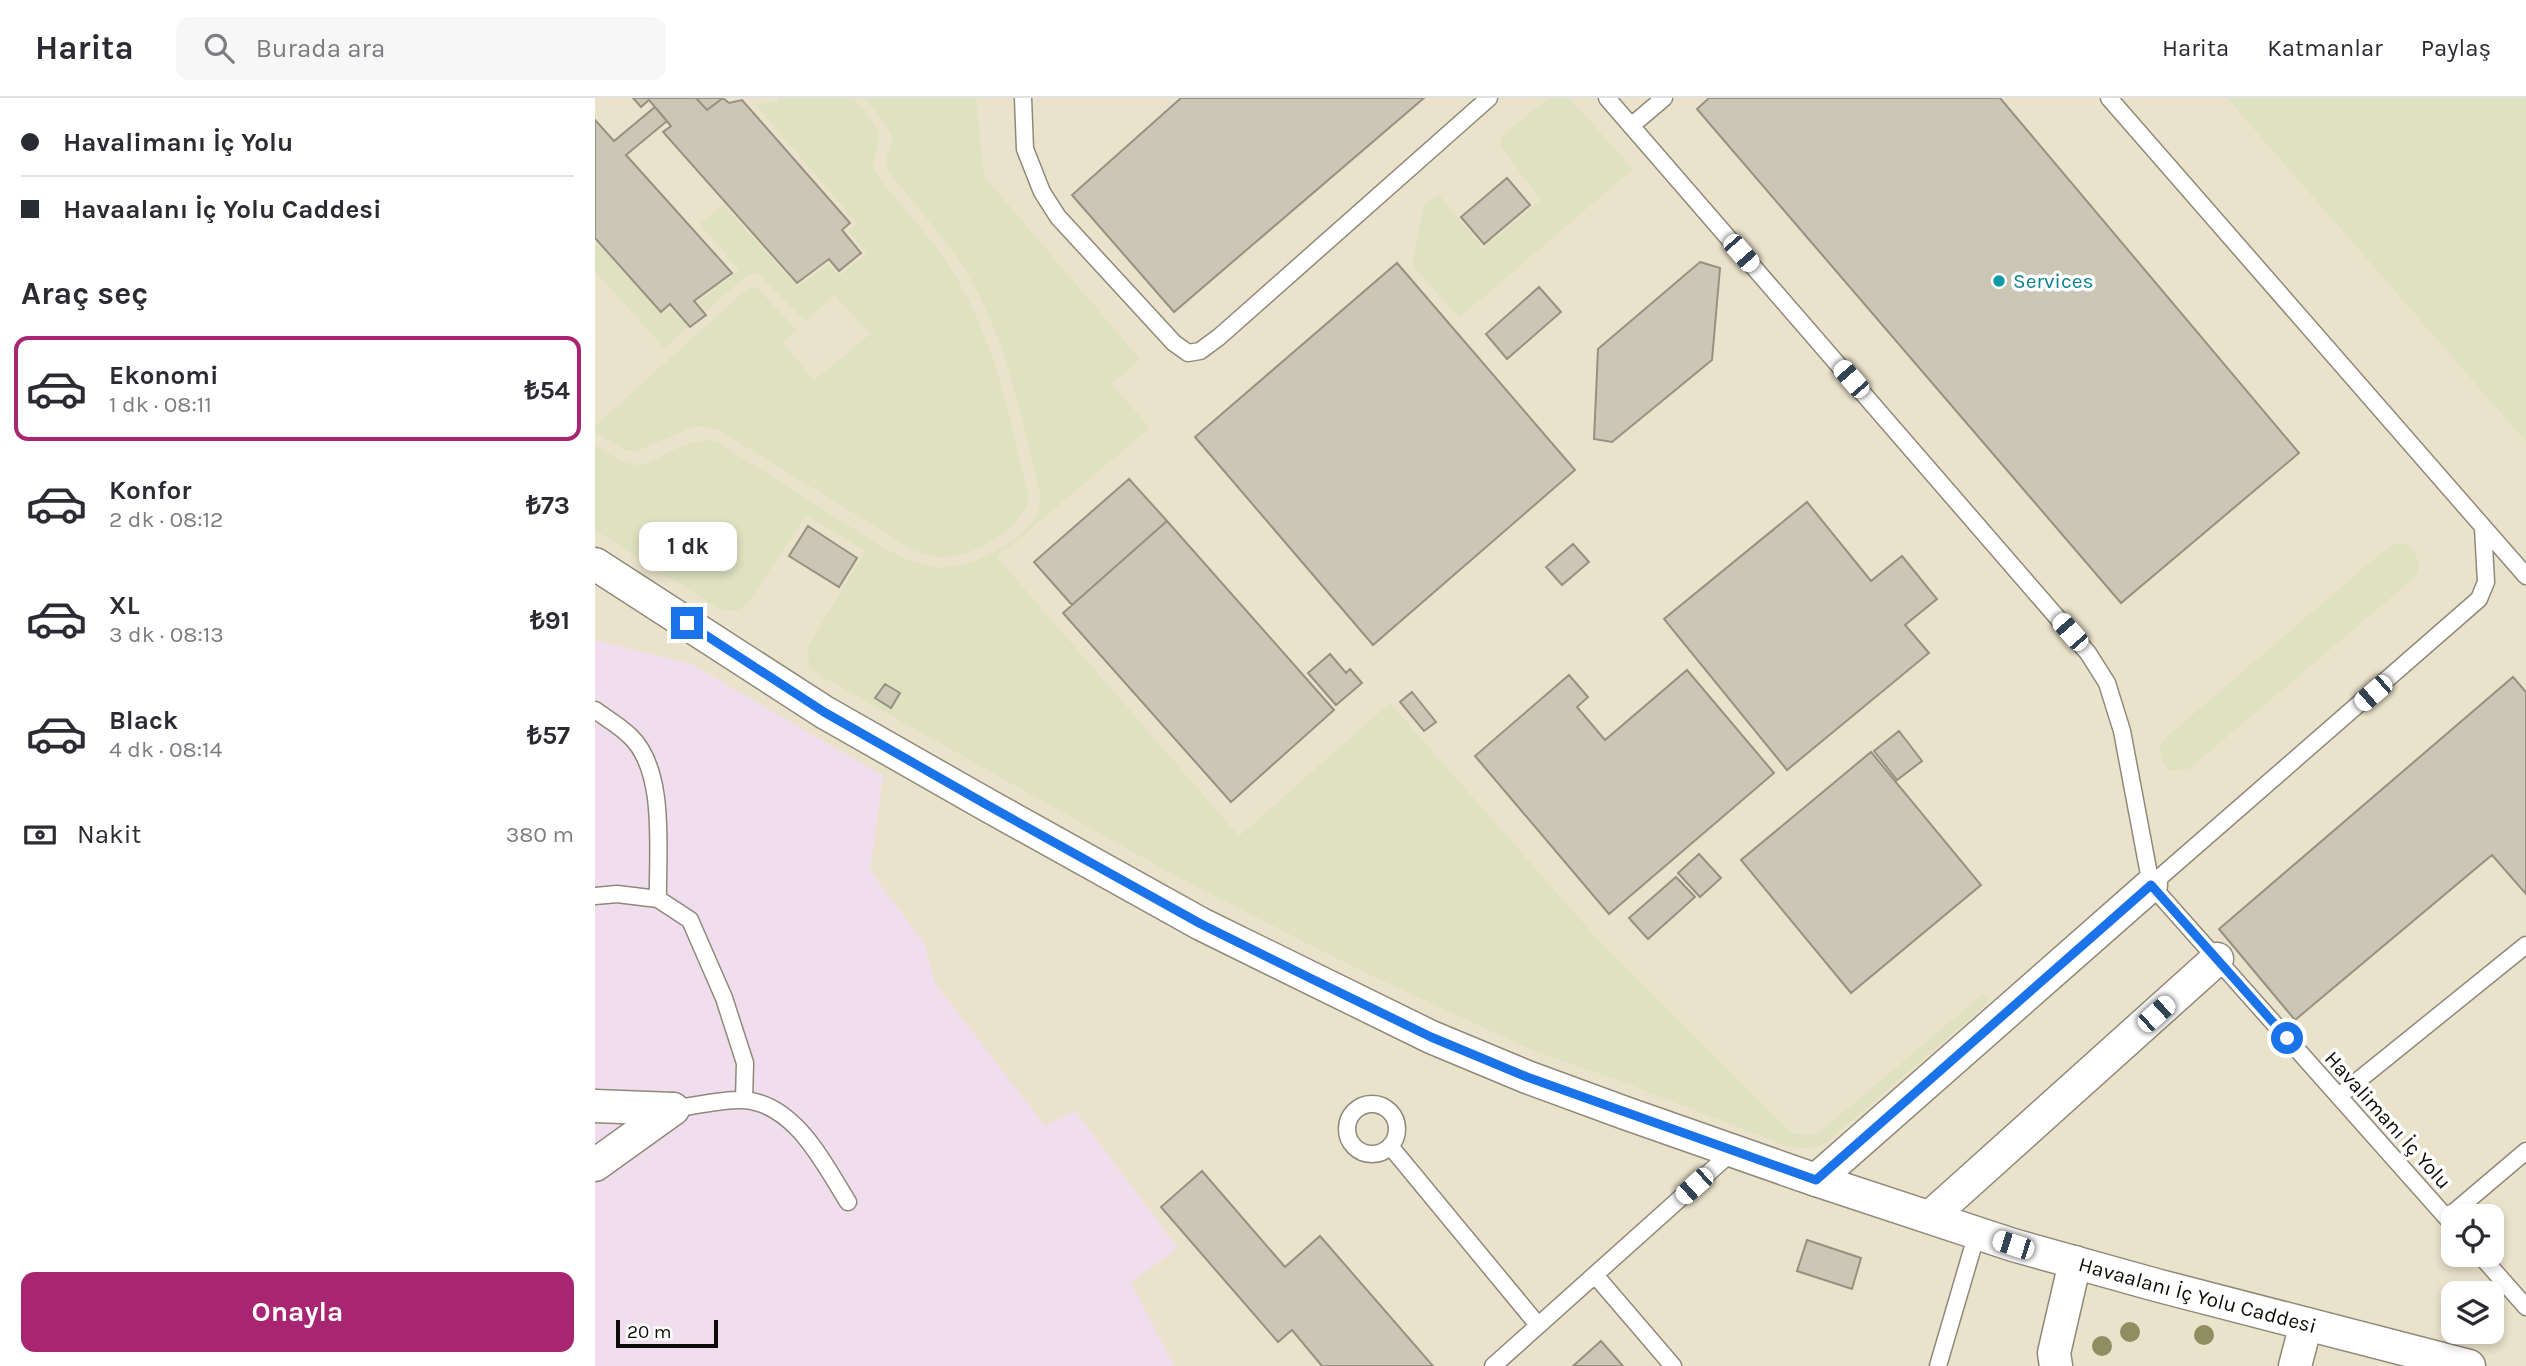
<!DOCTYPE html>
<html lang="tr">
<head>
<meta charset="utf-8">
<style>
	body { margin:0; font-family:Karla,sans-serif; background:#f7f7f7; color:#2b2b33; height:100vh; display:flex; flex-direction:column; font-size:26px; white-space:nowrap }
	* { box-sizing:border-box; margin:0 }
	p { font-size:23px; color:#7c7c81 }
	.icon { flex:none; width:38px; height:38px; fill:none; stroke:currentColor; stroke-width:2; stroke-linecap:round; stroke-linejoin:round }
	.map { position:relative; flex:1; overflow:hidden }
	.sheet { display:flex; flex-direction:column; background:#fff; width:595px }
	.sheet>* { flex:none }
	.top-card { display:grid; align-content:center; height:154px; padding:0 21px; background:#fff }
	.tools { position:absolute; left:1846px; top:1106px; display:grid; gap:14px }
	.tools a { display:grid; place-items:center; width:63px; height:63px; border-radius:14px; background:#fff; box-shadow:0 4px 10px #0003; font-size:35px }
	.scale { position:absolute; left:21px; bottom:18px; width:102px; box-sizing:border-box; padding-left:7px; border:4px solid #0e0c07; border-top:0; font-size:19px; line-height:24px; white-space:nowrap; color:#0e0c07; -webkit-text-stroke:5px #fff; paint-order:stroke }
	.end { position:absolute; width:32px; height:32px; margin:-16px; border:9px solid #1a73e8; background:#fff; box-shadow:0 0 0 4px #fff }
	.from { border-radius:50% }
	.bubble { position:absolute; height:49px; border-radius:14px; background:#fff; box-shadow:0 4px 10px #0003; font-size:23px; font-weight:700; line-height:49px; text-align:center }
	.car { position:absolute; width:21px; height:42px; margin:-21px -10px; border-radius:9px; box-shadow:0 0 5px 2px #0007; background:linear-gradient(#fff 24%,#345 0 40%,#fff 0 76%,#345 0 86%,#fff 0) }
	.top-card b { display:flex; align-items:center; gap:24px; height:66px; font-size:26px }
	.top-card b+b { border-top:2px solid #e1e1e2 }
	.top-card i { width:18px; height:18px; background:#2b2b33 }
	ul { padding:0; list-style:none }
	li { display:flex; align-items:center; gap:21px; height:105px; margin:0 14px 10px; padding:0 7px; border:4px solid transparent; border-radius:14px }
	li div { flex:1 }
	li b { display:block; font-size:26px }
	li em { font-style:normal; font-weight:700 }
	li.current { border-color:#a82571 }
	li>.icon { width:63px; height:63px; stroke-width:1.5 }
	h2 { padding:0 21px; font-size:32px; line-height:84px }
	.pay { display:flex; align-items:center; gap:18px; height:77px; padding:0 21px; font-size:26px }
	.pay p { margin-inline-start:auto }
	.cta { display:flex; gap:14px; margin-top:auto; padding:14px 21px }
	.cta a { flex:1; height:80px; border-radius:14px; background:#a82571; color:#fff; font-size:28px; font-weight:700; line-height:80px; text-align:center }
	header { display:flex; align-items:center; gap:42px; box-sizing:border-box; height:98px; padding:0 35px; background:#fff; border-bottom:2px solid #e1e1e2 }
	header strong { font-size:33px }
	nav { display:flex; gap:38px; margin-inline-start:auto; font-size:24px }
	.search { width:490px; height:63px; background:#f7f7f7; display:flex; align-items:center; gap:18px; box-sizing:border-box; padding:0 24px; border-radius:14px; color:#7c7c81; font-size:26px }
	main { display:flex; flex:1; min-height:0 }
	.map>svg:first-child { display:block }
</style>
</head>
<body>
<header>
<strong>Harita</strong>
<div class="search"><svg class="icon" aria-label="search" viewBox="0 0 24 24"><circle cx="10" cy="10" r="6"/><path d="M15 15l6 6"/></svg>Burada ara</div>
<nav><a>Harita</a><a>Katmanlar</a><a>Paylaş</a></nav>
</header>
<main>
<section class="sheet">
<div class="top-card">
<b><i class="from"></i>Havalimanı İç Yolu</b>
<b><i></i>Havaalanı İç Yolu Caddesi</b>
</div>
<h2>Araç seç</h2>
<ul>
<li class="current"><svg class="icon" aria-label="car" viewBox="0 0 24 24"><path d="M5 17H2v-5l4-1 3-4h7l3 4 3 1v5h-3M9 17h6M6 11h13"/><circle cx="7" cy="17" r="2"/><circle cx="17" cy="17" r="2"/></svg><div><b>Ekonomi</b><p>1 dk · 08:11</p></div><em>₺54</em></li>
<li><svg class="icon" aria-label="car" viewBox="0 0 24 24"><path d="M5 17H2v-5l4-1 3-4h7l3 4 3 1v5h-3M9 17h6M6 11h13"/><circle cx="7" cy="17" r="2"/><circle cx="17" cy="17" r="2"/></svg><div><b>Konfor</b><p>2 dk · 08:12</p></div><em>₺73</em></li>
<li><svg class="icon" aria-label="car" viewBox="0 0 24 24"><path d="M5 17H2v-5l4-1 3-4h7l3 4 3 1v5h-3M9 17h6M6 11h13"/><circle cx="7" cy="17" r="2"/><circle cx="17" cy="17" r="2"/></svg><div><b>XL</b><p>3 dk · 08:13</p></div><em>₺91</em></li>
<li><svg class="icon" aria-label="car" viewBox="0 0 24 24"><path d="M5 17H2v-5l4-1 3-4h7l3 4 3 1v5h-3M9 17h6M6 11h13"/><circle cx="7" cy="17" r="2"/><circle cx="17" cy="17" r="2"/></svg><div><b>Black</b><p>4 dk · 08:14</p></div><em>₺57</em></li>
</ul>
<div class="pay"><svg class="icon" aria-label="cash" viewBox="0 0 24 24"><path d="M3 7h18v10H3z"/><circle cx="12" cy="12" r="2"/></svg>Nakit<p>380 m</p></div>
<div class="cta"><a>Onayla</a></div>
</section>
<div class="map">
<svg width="1931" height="1268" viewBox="0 0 1931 1268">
	<rect width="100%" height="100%" fill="#f3eddd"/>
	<path fill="#ebe2cb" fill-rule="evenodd" d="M0,0H1931V1268H579L536,1184L583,1150L480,1013L450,1029L340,885L330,847L275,772L288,678L96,566L0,542ZM1858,1118H1897V1157H1858ZM1858,1195H1897V1234H1858Z"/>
	<path fill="#f0dded" d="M0,542L96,566L288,678L275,772L330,847L340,885L450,1028L480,1013L583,1150L536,1184L579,1268H0Z"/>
	<path fill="#dee2c0" d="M183,0H258C270,15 289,29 283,49C280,58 277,63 279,72C302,105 333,134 355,169C400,239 415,321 434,401C426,434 372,463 339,459C332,458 324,454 318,452L122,331L100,328L40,354L30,352L0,334V328L154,189H161L202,232L187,244L219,282L275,236L240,197L210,223L163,176L158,175L150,179L111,213L103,204L144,172L105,126L128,107L203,189L233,166L244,178L272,155L253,133L262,125L160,6L182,4Z
		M269,0H381L389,78L544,260L540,267L516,285L555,330L402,459L644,738L795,605L999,837L1195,1033C1207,1038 1214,1039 1226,1033L1388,896L1393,900L1392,906L1232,1044C1219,1051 1209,1051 1194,1049L1025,983L939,953L758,869L575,775L226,578L214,569L213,548L270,453L211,417L153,505C145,513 137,514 126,512L0,432V347C15,356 31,369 49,367C70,357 97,338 121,343L284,447C301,456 320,467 339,469C372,473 421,447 440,421C444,415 445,407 446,400C426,320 411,234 365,164C343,132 317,103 292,72L291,60L298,39L288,22Z
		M954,0H974L1038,71L864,220L819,169L818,163L828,111L832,104L844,97L888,150L946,102L905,48L908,37Z
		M1632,0H1931V344Z
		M0,142L67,216L76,210L93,229L69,250L0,173Z
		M1805,446L1814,447L1822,459L1825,468L1819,480L1594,671L1574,673C1567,663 1562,655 1567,643L1787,454L1797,447Z"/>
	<path fill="#cbc6b6" stroke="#969181" stroke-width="2" d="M38,0H101L112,12L128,0L134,5L147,2L255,125L247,132L266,155L244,173L234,161L202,185L68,34L76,28L54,2L46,9Z
		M101,0H128L112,12Z
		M586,0H829L579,214L477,97Z
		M1114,0H1405L1704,355L1526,505L1102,11Z
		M60,9L72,23L31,57L137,175L99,203L111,217L95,229L75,206L66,214L0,140V22L19,43Z
		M912,80L935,107L889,146L866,119Z
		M1105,164L1125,170L1117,262L1017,344L999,341L1003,251Z
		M802,165L980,372L778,547L600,339Z
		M944,189L966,214L912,261L891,236Z
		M534,381L572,423L477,507L439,464Z
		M1212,404L1276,483L1307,458L1342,501L1310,527L1334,555L1192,672L1069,521Z
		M572,423L739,612L636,704L468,515Z
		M213,428L262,460L244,489L194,458Z
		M978,446L994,464L967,487L951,469Z
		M735,556L751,575L755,571L767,585L741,607L713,575Z
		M1092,572L1179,675L1014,816L880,658L974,577L993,599L982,609L1010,642Z
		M1918,579L1931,594V796L1897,757L1700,922L1624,831Z
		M290,586L305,595L296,610L280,600Z
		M817,594L841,624L829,633L805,604Z
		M1304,633L1327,663L1302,682L1279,653Z
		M1276,654L1386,787L1256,895L1146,762Z
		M1104,756L1126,780L1105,799L1083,775Z
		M1081,779L1100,799L1053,841L1034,820Z
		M607,1073L690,1169L725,1138L838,1268H727L697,1232L683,1244L566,1109Z
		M1212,1142L1266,1160L1257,1191L1202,1173Z
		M1006,1243L1028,1268H978Z"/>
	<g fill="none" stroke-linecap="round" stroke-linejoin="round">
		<defs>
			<path id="lane" d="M428,0L430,51L447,94L463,119L579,245L593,255L605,253L624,239L894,0
				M1012,0L1493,555L1512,585L1527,633L1556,787
				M1514,0L1931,478
				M1036,28L1069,0
				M0,612C11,620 25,628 35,638C72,673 62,754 63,801
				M1556,787L1884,501L1891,484L1888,429
				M1556,787L1858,1127
				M0,798L22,796L63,801L95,822L129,900L150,965L149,1002
				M1744,998L1931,847
				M752 1031a25 25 0 1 1 50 0a25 25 0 1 1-50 0Z
				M78,1011C99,1008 127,1001 148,1002C200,1005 229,1066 253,1104
				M795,1048L943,1227
				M1852,1120L1931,1053
				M1885,1157L1931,1209
				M1000,1177L1078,1268
				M898,1268L1138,1053
				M1343,1268L1382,1135"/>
			<g id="street">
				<path id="s1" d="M0,466L229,614L394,708L606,826L836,939L932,979L1030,1015L1221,1082L1418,1147L1561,1187L1874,1268"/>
				<path d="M0,1008L78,1011"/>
				<path d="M0,1067L78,1011"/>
				<path d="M1221,1082L1556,787"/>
				<path d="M1335,1119L1622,861"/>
				<path d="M1461,1268L1459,1255L1480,1164"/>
				<path d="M1700,1268L1711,1226"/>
			</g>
		</defs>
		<use href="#lane" stroke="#8f897a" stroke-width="19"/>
		<use href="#street" stroke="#8f897a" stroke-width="35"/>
		<use href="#lane" stroke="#fff" stroke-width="16"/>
		<use href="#street" stroke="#fff" stroke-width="32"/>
	</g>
	<g fill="#8f8e63">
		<circle cx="1535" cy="1234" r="10"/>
		<circle cx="1609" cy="1237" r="10"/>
		<circle cx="1507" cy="1248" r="10"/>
	</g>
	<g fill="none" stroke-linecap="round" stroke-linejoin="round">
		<path stroke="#1a73e8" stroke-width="9" d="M92,525L229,614L394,708L606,826L717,881L836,939L932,979L1221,1082L1556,787L1692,940"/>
	</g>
	<circle fill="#0f9aa8" stroke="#fff" stroke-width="2.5" cx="1404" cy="183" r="7"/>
	<g text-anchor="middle" stroke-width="7" stroke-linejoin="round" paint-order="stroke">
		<g font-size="21" fill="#0d838f" stroke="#fff" text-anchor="start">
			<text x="1418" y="190">Services</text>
		</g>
		<g font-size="21" fill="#0e0c07" stroke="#fff">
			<text transform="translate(1793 1022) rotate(48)" y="7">Havalimanı İç Yolu</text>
			<text dy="7" stroke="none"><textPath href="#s1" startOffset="1771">Havaalanı İç Yolu Caddesi</textPath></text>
		</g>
	</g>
</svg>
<div class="tools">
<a><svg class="icon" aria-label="locate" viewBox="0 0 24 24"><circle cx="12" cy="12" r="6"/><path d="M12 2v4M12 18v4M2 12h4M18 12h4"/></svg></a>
<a><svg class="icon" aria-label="layers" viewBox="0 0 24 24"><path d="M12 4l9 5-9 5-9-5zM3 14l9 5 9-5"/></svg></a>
</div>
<div class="scale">20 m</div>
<i class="end from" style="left:1692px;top:940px"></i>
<i class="end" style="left:92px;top:525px"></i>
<div class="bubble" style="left:44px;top:424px;width:98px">1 dk</div>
<i class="car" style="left:1146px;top:155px;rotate:139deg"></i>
<i class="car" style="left:1256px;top:281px;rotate:319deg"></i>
<i class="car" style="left:1475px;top:534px;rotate:319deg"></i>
<i class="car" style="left:1778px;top:595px;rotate:229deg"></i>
<i class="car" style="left:1561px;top:916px;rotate:48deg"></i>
<i class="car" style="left:1099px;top:1088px;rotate:228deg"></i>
<i class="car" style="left:1418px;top:1147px;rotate:288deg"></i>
</div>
</main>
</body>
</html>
